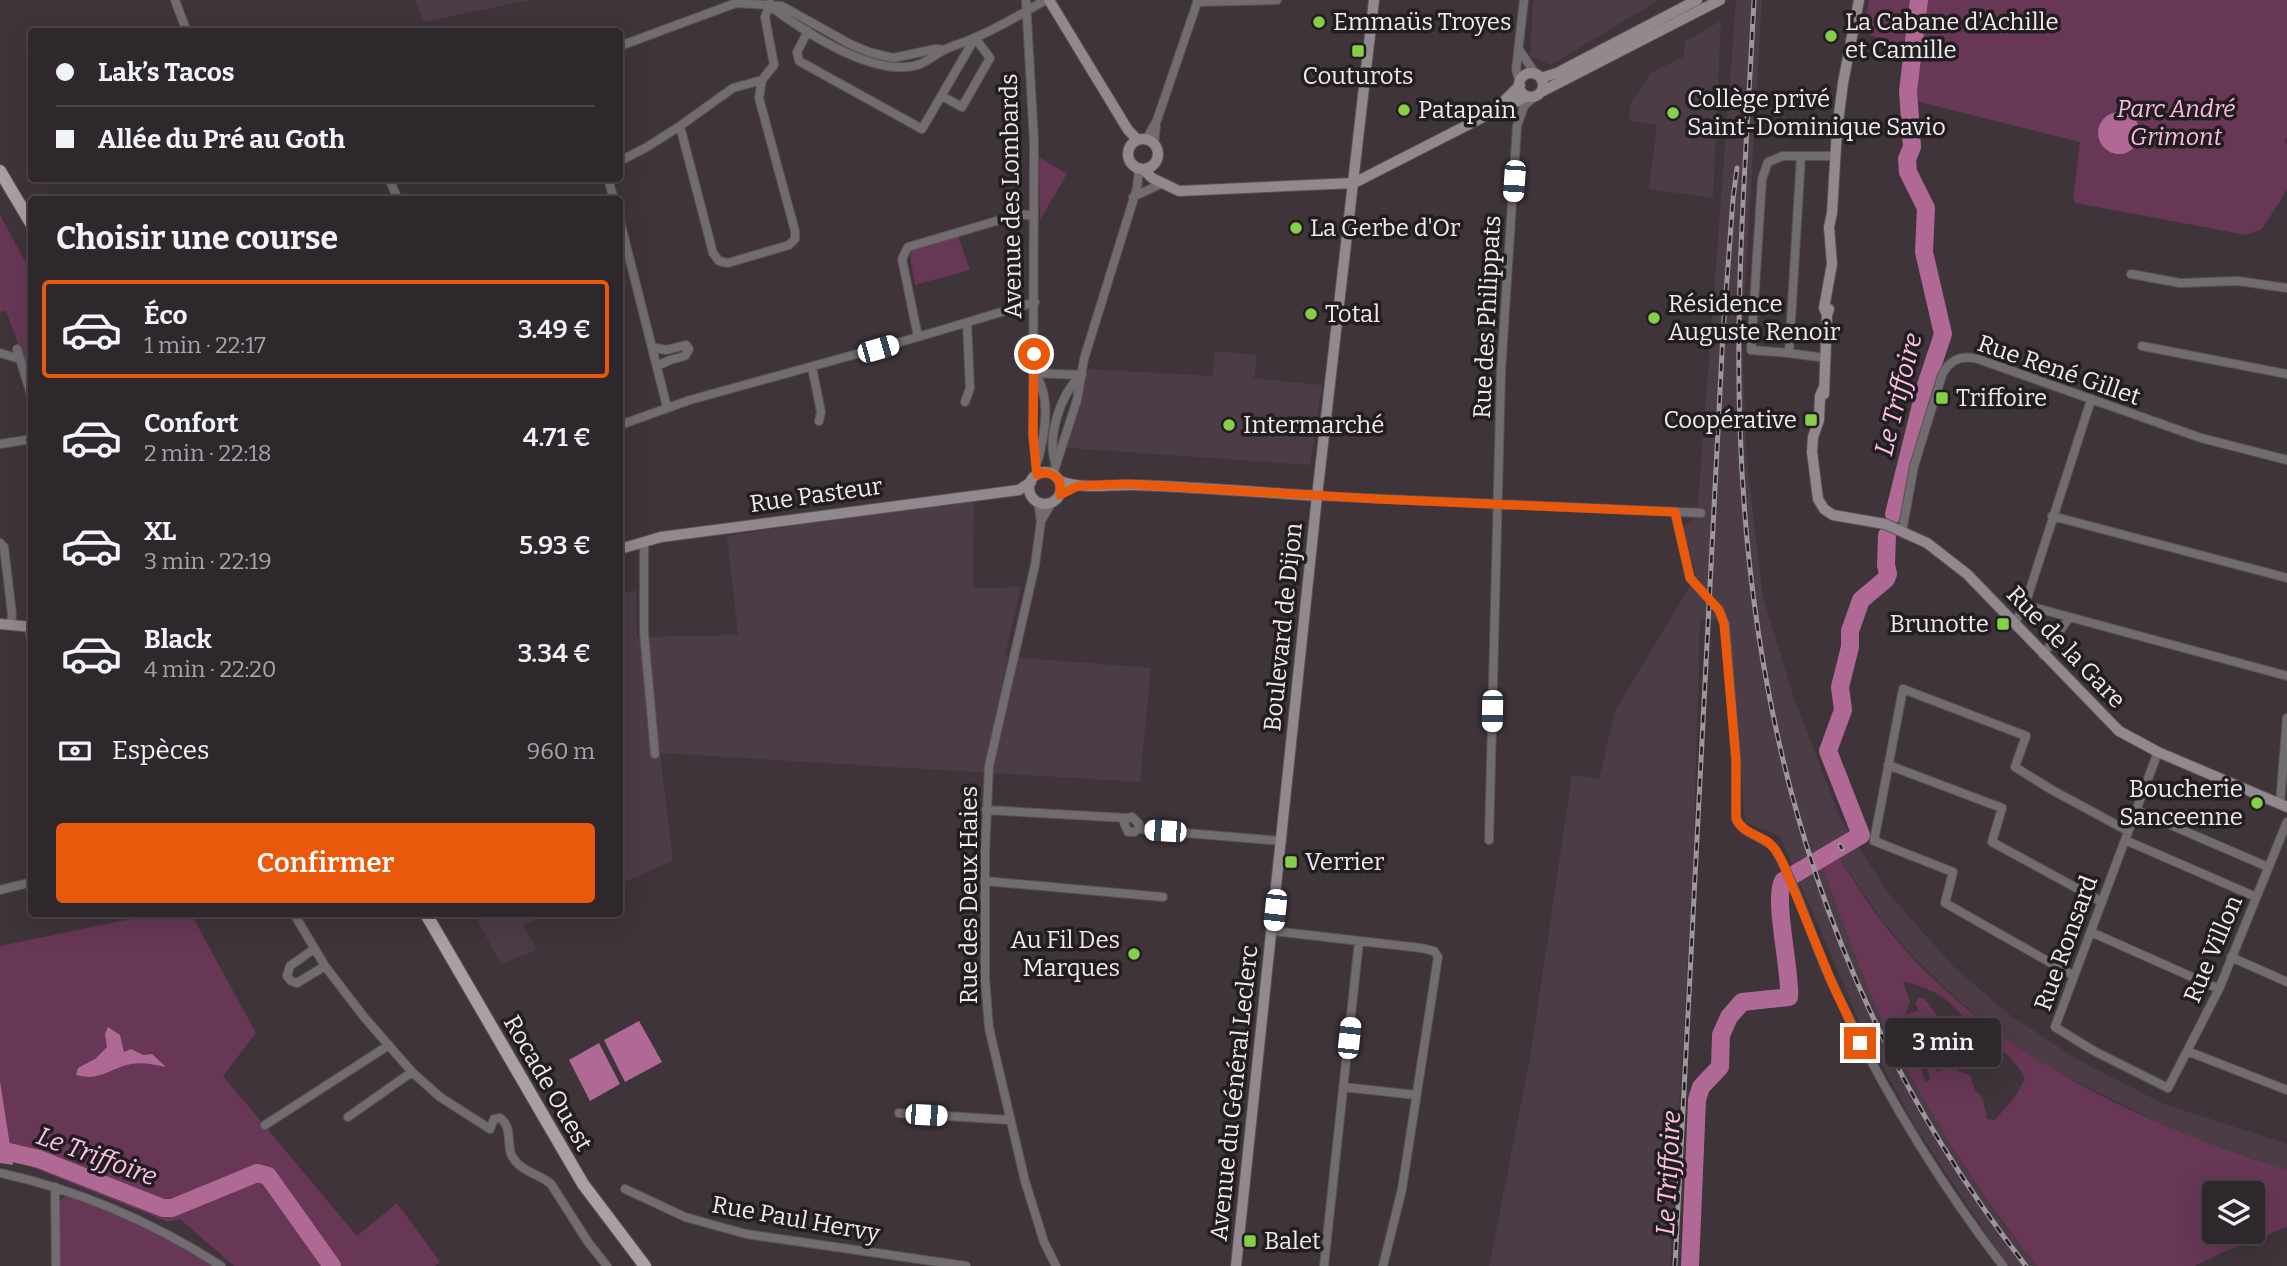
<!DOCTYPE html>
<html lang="fr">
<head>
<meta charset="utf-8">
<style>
	body { margin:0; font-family:Bitter,serif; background:#3a3338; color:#f1f3f6; height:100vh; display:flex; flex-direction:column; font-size:26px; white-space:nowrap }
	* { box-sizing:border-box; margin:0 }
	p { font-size:23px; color:#a7a5a9 }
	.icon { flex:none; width:38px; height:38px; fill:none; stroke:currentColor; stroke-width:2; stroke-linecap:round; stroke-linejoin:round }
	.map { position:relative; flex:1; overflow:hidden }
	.drawer { position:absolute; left:28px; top:196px; width:595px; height:721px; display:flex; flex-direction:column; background:#2e272c; border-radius:7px; box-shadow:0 7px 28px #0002,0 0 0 2px #494448 }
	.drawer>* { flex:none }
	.guide { position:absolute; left:28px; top:28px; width:595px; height:154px; border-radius:7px; box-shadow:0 7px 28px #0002,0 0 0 2px #494448; display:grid; align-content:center; height:154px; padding:0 28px; background:#2e272c }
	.fabs { position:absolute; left:2202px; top:1181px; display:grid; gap:14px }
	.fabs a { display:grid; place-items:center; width:63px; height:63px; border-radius:7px; background:#2e272c; box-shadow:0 7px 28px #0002,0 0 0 2px #494448; font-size:35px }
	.end { position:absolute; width:32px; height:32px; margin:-16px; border:9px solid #ea580c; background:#fff; box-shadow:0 0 0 4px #fff }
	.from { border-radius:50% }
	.bubble { position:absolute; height:49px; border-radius:7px; background:#2e272c; box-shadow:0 7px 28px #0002,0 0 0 2px #494448; font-size:23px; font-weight:600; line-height:49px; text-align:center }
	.car { position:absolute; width:21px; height:42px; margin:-21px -10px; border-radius:9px; box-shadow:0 0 5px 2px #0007; background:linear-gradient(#fff 24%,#345 0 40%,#fff 0 76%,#345 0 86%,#fff 0) }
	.guide b { display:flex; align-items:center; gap:24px; height:66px; font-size:26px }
	.guide b+b { border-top:2px solid #494448 }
	.guide i { width:18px; height:18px; background:#f1f3f6 }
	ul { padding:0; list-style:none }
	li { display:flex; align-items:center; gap:21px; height:98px; margin:0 14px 10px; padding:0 14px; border:4px solid transparent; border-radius:7px }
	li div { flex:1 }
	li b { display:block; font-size:26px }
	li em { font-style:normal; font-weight:600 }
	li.active { border-color:#ea580c }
	li>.icon { width:63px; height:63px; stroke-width:1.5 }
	h2 { padding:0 28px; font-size:32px; line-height:84px }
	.pay { display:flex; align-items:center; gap:18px; height:77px; padding:0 28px; font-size:26px }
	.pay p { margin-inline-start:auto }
	.action { display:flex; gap:14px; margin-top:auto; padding:14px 28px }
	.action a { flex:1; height:80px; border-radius:7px; background:#ea580c; color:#fff; font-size:28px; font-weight:600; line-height:80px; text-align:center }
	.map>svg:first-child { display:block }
</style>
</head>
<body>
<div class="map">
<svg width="2287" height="1266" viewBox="0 0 2287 1266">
	<rect width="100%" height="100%" fill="#3e343a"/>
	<path fill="#4b3c45" d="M415,0H530L424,22Z
		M1533,0H1659L1551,65L1530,56Z
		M1736,0H1762L1742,342L1747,461L1763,597L1793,695L1840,818L1889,894L1954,967L2010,1015L2080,1061L2162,1103L2287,1144V1170L2181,1134L2052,1069L1995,1032L1948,991L1910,953L1883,922L1830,844L1823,869L1879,1012L1954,1149L2004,1225L2037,1266H2009L1991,1241L1915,1126L1863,1030L1780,836L1745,822L1729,621L1700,620L1693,866L1670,1266H1489L1530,1058L1572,775L1599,779L1615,711L1696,576L1683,527L1697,516Z
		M1721,21L1713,198L1649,189L1657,125L1629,121L1630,105L1651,73L1684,56L1685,41Z
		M1215,351L1257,355L1254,378L1322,385L1310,465L1067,448L1088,369L1212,376Z
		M974,498L973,588L1021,587L1005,656L1151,668L1140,782L660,753L673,861L620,884V595L636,590L637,637L738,635L727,536Z
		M474,914H550L523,925L537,950L501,964Z"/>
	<path fill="#673755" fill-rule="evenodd" d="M1869,0H2287V137L2285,141L2287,144V190L2262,229L2246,235L2076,203L2073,199L2080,142L1908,99L1912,51L1863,32Z
		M1039,157L1067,174L1040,220Z
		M0,215L31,272V378L6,311L0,312Z
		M958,236L970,270L915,285L910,255L913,250Z
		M1829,843C1847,869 1863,897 1882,922C1982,1050 2136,1123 2287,1170V1227L2228,1250L2195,1266H2037C1975,1189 1922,1103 1879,1013C1858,967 1841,917 1823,869V858ZM1903,981C1921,986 1939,992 1952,1005C1960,1012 1967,1022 1975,1029C1994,1046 2014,1055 2025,1079L2015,1097L1995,1120L1987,1119L1983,1099L1975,1090L1970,1075L1957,1071L1955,1063L1937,1072L1934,1067L1927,1066L1930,1080L1926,1082L1919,1065L1905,1046L1910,1037L1924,1035L1940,1029L1941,1021L1925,999L1919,997L1915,1003L1919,1010L1905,1015L1910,1002ZM2214,1194H2252V1232H2214Z
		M154,914H191L256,1033L223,1076L357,1236L397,1203L440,1262L435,1266H234L180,1219L168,1222L24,1164L0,1161V946Z
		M67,1195C116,1216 168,1234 212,1266H59L58,1202Z"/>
	<path fill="#b06895" d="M2098 133a21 21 0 1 1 42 0a21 21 0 1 1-42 0Z
		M639,1021L662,1062L625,1082L604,1040Z
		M108,1027L120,1035L124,1052L131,1049L143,1055L152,1054L166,1067C155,1065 143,1062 131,1064C109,1068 101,1082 76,1075L78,1068L95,1059L107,1047L105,1034Z
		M599,1043L620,1084L590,1101L569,1060Z
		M0,1081L13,1165L0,1163Z"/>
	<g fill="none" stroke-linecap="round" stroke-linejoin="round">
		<path stroke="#b06895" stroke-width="18" d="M1894,514L1926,385L1943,334L1924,252L1926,208L1908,172L1907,159L1912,147L1908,91L1919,0
			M0,1150L39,1159L163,1208H172L257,1173L268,1176L332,1266
			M1690,1266L1697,1100L1701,1087L1720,1067L1721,1035L1729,1017L1742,1002L1789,997C1791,970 1773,900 1783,881L1861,835L1828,751L1843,710L1840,687L1850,647V631L1861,600L1886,579L1888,574L1886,565L1887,535"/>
		<defs>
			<path id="street" d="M175,0L187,32
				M1026,0L1034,142L1033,435L1037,475
				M1197,2L1277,0
				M770,6C803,31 863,70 905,67C924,66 929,58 944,50C953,45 964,43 974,38C999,28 1022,13 1046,0
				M808,31L797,52L799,61L922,129L975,38L990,58L962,107L942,96
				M620,46L736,3L782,6L850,44L869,52L893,58L936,49L944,50
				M1520,51L1535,73
				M1520,83L1516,70L1524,0
				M680,126L713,253L719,261L728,263L789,245L795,239V231L759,98L762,80
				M1146,140L1157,120L1198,0
				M1154,144L1156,126
				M620,161L647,147L680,126L733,88L762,80L774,65L765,17L770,3
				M389,178L398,200
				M608,178L614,200
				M1133,197L1163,183
				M620,221L667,407
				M2131,274L2180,283L2238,281L2287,288
				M918,337L902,259L908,247L1020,214L1034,216
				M2142,346L2287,374
				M652,347L666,350L686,345L689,349L685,356L670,360L657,366
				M17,349L32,398
				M0,353L20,359
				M1789,353L1751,350L1762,179L1768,162L1783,156H1801
				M1825,358L1789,353L1801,156H1836
				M812,367L821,412L819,421
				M1034,373C1052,396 1045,433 1038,460
				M1034,373L1082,375
				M965,402L970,388L967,323
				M620,425L690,400L918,337L1035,302
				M0,444L32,439
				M1056,465C1046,438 1060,395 1081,375
				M1053,474L1077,400L1084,359L1137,188L1139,169
				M1317,496L1701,513
				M1038,502L1041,521L1035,565L989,766L985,852V978L989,1028L1025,1181L1044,1242L1056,1266
				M1675,512L1690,578L1719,610L1725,624L1736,759V819C1743,835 1764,836 1775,849C1800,892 1812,942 1834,987C1880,1085 1937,1180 2003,1266
				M2052,516L2287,578
				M1041,521L1052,502
				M1902,532L1914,466L1942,375C1950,359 1961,355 1978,359L2201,438L2287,460
				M644,542V633L655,754
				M0,543L4,547L12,614L11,625
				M2025,605L2287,676
				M2014,624L2025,605L2091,400
				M29,627L32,648
				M2043,655L2069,618
				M2158,752L2055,1027L2094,1051L2168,1088L2219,989L2287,822
				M1888,765L2002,808L1992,842L2102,902
				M2280,804L2287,718
				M986,810L1127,818
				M2136,810L2268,867
				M1138,829L1139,824L1132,817L1127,818L1124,823L1128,832H1134L1138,829L1282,841
				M1489,840L1501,372L1517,126L1524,106L1535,96
				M2125,840L2256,897
				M985,881L1163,897
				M0,890L32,882
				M294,914L325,966L364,1017L412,1072L440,1097L490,1129L494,1119L500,1118C512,1126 507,1142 511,1154C518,1171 538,1173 551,1184L588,1242L607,1266
				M1273,931L1421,948L1434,951L1438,957L1402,1189L1383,1266
				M2091,932L2219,989
				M314,949L290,966L287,976L291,981L297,983L325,966
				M2231,957L2287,982
				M2074,976L1945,903L1953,872L1874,841L1903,689L2026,736L2015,767L2052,790L2128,831
				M2187,1051L2287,1090
				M1343,1087L1416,1095
				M899,1113L1010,1120
				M348,1117L412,1072
				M265,1125L389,1045
				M0,1173C78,1190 154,1223 221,1266
				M55,1187L56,1266
				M625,1189L685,1217L746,1234L966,1266
				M1324,1266L1359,941"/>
			<path id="secondary" d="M1049,0L1128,130L1138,140
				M1519 85a12 12 0 1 1 24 0a12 12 0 1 1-24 0Z
				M1541,78L1557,73L1697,0
				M1541,92L1720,0
				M1499,111L1527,96
				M1128 154a15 15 0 1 1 30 0a15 15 0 1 1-30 0Z
				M1143,169L1152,178L1179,191L1354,183L1493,112L1520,85
				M1827,315L1824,308L1832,264L1829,227L1832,213L1837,130L1843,83L1859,0
				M1823,389L1820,396L1819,420L1813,437L1812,452L1818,499L1824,509L1833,515L1885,524L1927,543L1967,574L2119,731L2158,752L2287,807
				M1824,394L1827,315L1829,309
				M1029 488a16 16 0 1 1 32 0a16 16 0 1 1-32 0Z
				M1060,481C1083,490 1110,484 1134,485C1195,487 1256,492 1317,496
				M620,549L661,537L1019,490L1031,482
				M0,624L32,627
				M1236,1266L1317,496L1374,0"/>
			<path id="primary" d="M0,171L32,225
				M426,914L583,1184L645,1266"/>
		</defs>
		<use href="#street" stroke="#5a5157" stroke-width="10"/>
		<use href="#secondary" stroke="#5a5157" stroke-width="12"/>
		<use href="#primary" stroke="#5a5157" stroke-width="14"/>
		<use href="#street" stroke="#716c6f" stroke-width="8"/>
		<use href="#secondary" stroke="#91898d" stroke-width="10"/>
		<use href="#primary" stroke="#a99fa5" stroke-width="12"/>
		<defs>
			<path id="rail" d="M1754,0C1747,142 1735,285 1740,427C1750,738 1833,1018 2026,1266
				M1840,845L1842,849
				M1675,1266L1723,333L1733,199L1737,168"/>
		</defs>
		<use href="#rail" stroke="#9e969a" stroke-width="5"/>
		<use href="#rail" stroke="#221d20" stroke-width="2.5" stroke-dasharray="8" stroke-linecap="butt"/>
	</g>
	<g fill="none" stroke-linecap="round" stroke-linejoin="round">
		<path stroke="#ea580c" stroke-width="9" d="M1034,354L1033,435L1037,475C1047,471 1052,473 1060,481V495L1078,486L1126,484L1377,499L1675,512L1690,578L1719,610L1724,624L1736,760V818C1742,833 1757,834 1768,842C1775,847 1778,854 1782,861L1832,983L1860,1043"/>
	</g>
	<g fill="#88cf49" stroke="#221d20" stroke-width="2.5">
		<circle cx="1319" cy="22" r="7"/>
		<circle cx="1831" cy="36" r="7"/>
		<rect x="1351" y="44" width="14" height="14" rx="3.5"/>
		<circle cx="1404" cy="110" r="7"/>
		<circle cx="1673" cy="113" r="7"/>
		<circle cx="1296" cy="228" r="7"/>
		<circle cx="1311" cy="314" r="7"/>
		<circle cx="1654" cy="318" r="7"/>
		<rect x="1935" y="391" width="14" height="14" rx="3.5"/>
		<rect x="1804" y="413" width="14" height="14" rx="3.5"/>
		<circle cx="1229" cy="425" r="7"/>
		<rect x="1996" y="617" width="14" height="14" rx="3.5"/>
		<circle cx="2257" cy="803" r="7"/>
		<rect x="1284" y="855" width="14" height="14" rx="3.5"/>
		<circle cx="1134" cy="954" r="7"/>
		<rect x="1243" y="1234" width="14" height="14" rx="3.5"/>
	</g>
	<g text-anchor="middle" stroke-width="7" stroke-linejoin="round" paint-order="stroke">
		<g font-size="24" fill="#f0eaed" stroke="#221d20" text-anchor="start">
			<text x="1333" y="30">Emmaüs Troyes</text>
			<text x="1845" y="30">La Cabane d'Achille<tspan x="1845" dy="28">et Camille</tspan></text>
			<text x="1358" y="84" text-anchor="middle">Couturots</text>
			<text x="1687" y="107">Collège privé<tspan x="1687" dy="28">Saint-Dominique Savio</tspan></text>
			<text x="1418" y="118">Patapain</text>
			<text x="1310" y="236">La Gerbe d'Or</text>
			<text x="1668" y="312">Résidence<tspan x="1668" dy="28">Auguste Renoir</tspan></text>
			<text x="1325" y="322">Total</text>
			<text x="1956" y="406">Triffoire</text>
			<text x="1797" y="428" text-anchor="end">Coopérative</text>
			<text x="1243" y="433">Intermarché</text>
			<text x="1989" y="632" text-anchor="end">Brunotte</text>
			<text x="2243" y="797" text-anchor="end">Boucherie<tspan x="2243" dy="28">Sanceenne</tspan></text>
			<text x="1305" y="870">Verrier</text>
			<text x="1120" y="948" text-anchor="end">Au Fil Des<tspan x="1120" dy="28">Marques</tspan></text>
			<text x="1264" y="1249">Balet</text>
		</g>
		<g font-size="24" font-style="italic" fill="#fabde1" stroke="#221d20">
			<text x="2176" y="117">Parc André<tspan x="2176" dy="28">Grimont</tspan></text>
		</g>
		<g font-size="24" fill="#f0eaed" stroke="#221d20">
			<text transform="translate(1011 196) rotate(-91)" y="8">Avenue des Lombards</text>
			<text transform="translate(1487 317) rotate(-87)" y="8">Rue des Philippats</text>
			<text transform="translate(2059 370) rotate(19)" y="8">Rue René Gillet</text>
			<text transform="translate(816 495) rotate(-8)" y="8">Rue Pasteur</text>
			<text transform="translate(1283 627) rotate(-84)" y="8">Boulevard de Dijon</text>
			<text transform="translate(2066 647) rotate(46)" y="8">Rue de la Gare</text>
			<text transform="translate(969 895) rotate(-90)" y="8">Rue des Deux Haies</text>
			<text transform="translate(2066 943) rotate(-70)" y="8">Rue Ronsard</text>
			<text transform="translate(2213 949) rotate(-67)" y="8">Rue Villon</text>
			<text transform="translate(548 1083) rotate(60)" y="8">Rocade Ouest</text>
			<text transform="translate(1234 1093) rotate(-84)" y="8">Avenue du Général Leclerc</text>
			<text transform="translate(796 1219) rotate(10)" y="8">Rue Paul Hervy</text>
		</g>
		<g font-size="26" font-style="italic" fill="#fec1e5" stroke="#221d20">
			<text transform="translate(1898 394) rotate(-76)" y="9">Le Triffoire</text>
			<text transform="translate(97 1156) rotate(20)" y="9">Le Triffoire</text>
			<text transform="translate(1668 1173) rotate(-87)" y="9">Le Triffoire</text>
		</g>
	</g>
</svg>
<div class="fabs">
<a><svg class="icon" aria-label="layers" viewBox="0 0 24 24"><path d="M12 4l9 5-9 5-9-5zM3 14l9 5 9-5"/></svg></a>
</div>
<i class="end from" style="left:1034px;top:354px"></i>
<i class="end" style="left:1860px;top:1043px"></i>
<div class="bubble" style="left:1885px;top:1018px;width:116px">3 min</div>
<i class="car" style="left:1514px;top:181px;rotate:184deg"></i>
<i class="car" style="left:878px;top:349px;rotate:74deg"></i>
<i class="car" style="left:1492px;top:711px;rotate:181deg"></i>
<i class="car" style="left:1165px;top:831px;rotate:274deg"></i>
<i class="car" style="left:1275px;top:910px;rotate:186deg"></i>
<i class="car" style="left:1349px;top:1038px;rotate:6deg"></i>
<i class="car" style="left:926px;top:1115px;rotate:93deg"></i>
<div class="guide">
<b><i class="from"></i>Lak’s Tacos</b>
<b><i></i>Allée du Pré au Goth</b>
</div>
<section class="drawer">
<h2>Choisir une course</h2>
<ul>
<li class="active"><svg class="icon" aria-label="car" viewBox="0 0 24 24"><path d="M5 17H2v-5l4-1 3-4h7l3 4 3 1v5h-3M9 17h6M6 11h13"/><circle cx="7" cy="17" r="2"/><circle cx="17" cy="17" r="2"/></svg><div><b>Éco</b><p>1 min · 22:17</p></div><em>3.49 €</em></li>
<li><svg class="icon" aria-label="car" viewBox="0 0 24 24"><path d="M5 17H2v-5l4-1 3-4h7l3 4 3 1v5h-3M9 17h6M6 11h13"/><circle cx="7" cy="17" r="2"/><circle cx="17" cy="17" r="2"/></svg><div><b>Confort</b><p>2 min · 22:18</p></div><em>4.71 €</em></li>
<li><svg class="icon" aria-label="car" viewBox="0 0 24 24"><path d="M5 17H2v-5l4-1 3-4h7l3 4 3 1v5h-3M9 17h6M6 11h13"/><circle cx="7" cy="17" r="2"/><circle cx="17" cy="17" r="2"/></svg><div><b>XL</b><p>3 min · 22:19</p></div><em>5.93 €</em></li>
<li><svg class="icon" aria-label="car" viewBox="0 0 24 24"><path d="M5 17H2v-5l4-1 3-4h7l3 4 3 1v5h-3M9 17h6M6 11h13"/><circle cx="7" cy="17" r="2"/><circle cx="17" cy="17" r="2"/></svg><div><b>Black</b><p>4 min · 22:20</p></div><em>3.34 €</em></li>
</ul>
<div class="pay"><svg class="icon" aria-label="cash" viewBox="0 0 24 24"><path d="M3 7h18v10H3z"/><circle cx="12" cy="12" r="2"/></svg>Espèces<p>960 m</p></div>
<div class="action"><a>Confirmer</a></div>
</section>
</div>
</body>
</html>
